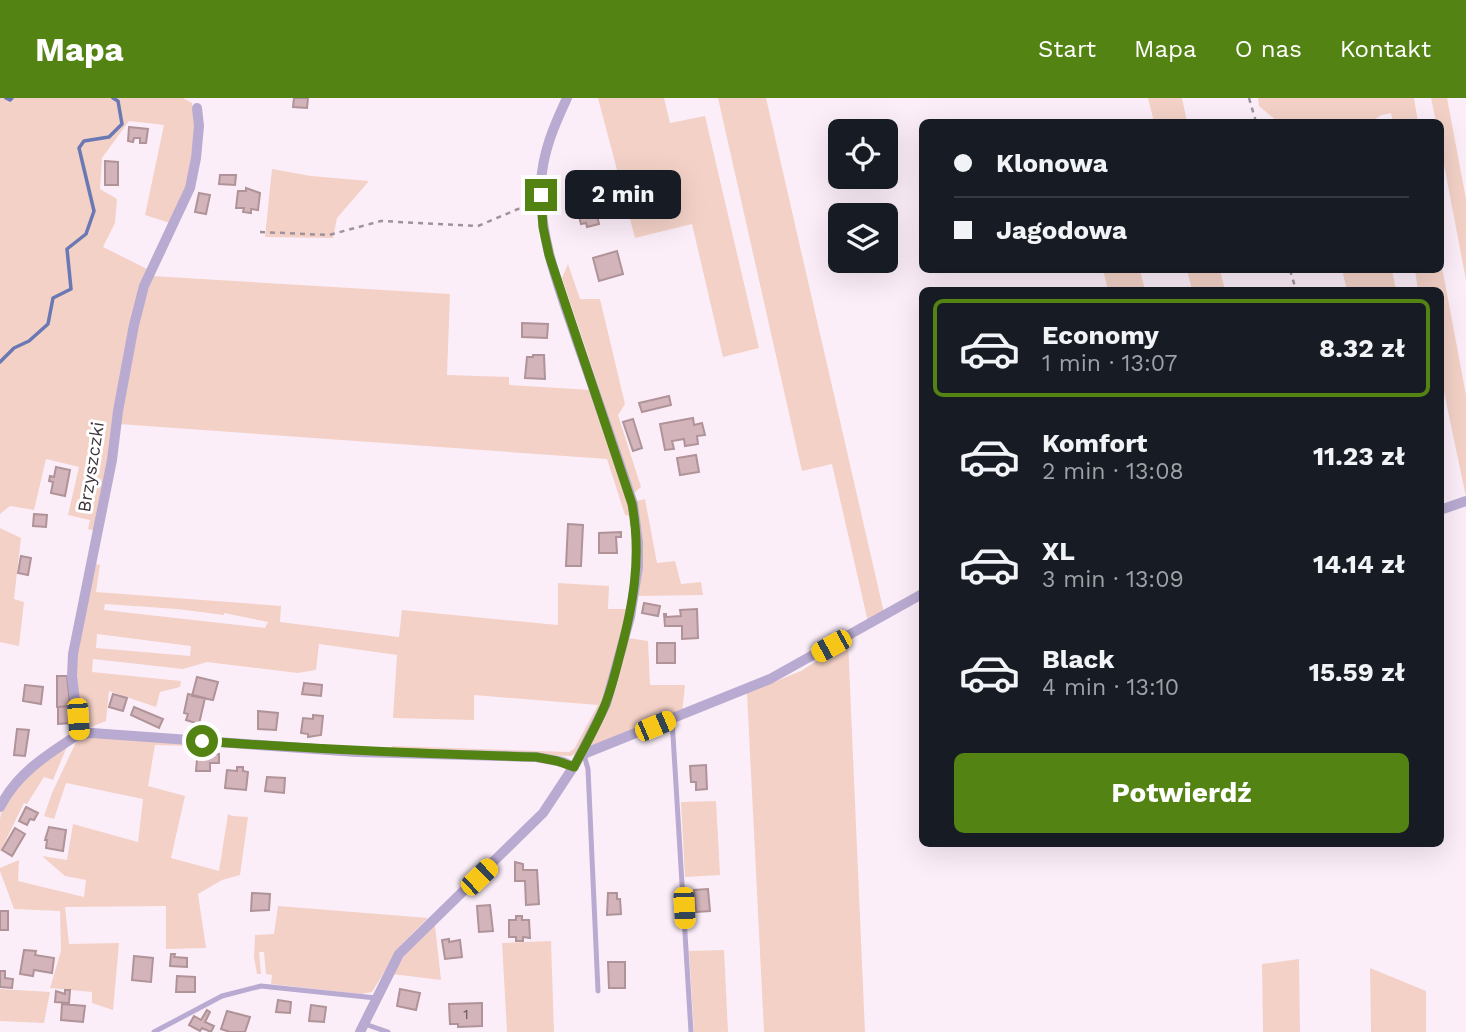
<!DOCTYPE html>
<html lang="pl">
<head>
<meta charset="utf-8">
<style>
	body { margin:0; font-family:"Work Sans",sans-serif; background:#20242c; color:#f1f3f6; height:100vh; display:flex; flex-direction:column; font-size:26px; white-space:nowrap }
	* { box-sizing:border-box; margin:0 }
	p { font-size:23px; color:#9ea1a6 }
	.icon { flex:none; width:38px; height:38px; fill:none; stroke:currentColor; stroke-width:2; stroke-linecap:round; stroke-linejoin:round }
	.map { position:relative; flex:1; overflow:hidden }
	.details { position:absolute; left:919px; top:189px; width:525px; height:560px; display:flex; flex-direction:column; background:#171b24; border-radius:10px; box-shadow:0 7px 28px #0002 }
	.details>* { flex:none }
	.top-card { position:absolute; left:919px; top:21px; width:525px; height:154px; border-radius:10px; box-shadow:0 7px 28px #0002; display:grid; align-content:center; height:154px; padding:0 35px; background:#171b24 }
	.tools { position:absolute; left:828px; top:21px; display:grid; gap:14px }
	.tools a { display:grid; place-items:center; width:70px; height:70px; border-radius:10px; background:#171b24; box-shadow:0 7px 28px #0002; font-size:35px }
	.end { position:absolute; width:32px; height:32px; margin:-16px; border:9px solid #538313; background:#fff; box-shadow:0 0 0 4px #fff }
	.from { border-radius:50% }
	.bubble { position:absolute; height:49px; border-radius:10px; background:#171b24; box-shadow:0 7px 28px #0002; font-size:23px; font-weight:700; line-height:49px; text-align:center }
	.car { position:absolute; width:21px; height:42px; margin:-21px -10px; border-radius:9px; box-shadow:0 0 5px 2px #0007; background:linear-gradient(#f5c518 24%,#345 0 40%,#f5c518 0 76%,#345 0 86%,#f5c518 0) }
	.top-card b { display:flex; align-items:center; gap:24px; height:66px; font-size:26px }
	.top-card b+b { border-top:2px solid #363941 }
	.top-card i { width:18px; height:18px; background:#f1f3f6 }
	ul { padding:12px 0 0; list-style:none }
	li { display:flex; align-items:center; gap:21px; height:98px; margin:0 14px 10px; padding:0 21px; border:4px solid transparent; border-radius:10px }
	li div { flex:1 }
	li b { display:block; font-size:26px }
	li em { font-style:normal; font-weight:700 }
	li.selected { border-color:#538313 }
	li>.icon { width:63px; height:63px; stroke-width:1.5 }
	.action { display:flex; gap:14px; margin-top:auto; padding:14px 35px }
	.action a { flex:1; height:80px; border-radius:10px; background:#538313; color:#fff; font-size:28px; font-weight:700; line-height:80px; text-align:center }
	header { display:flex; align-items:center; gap:42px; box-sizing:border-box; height:98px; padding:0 35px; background:#538313; color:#fff }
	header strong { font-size:33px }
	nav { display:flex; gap:38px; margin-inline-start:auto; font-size:24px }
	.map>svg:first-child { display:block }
</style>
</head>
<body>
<header>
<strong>Mapa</strong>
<nav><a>Start</a><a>Mapa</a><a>O nas</a><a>Kontakt</a></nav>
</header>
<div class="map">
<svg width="1466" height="934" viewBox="0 0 1466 934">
	<rect width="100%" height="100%" fill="#fceef9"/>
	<path fill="#f3d1c7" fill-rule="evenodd" d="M0,0H183L192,5L195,32L187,87L170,125L145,117L164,27L129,23L102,60L100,91L117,101L115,125L103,149L147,171L96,433L88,431L90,422L68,417L79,369L46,361L34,412L10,408L0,416Z
		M598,0H664L670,25L705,18L759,250L723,259L692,126L635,140Z
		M718,0H766L884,515L868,524L832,366L802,373Z
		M1148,0H1182L1187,24H1154Z
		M1258,0H1414L1418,24H1393L1391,15L1382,17L1370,24H1278L1259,8Z
		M1431,0H1447L1466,101V182L1440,46V24H1436Z
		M272,71L311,78L369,83L337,120L333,140L265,139Z
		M1440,158L1466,297V399L1440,275V192H1418L1415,172H1440Z
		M568,166L580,201H600L625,306L618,317L641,389L634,395L562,180Z
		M1103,172H1140L1145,192H1108Z
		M1187,172H1220L1225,192H1192Z
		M1342,172H1392L1396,192H1347Z
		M152,178L450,196L447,277L509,279V287L591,292L630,408V429L629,418L625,417L607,361L119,326L135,237Z
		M645,401L657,465L675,463L681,486L701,484L703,497L637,498V403Z
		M0,430L21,440L14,501L24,504L19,548L0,544Z
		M96,466L100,467L96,494L281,508L280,524L399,539L402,512L558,527V485L609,488L608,511H628L608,591L577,655L571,658L391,652L392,648L569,654L574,651L598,607L474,597V622L393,620L397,557L319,546L316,572L298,575L207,564L183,571L93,561L92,574L181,583L180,589L160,594L156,609L109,593L106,623L86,631L81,624L74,569ZM105,506L177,511L224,517V515L268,524L265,530L104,512ZM97,536L191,548L190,558L96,550Z
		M628,540L648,543L650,587H685L682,615L592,651L589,647Z
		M848,543L865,934H764L747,595L801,573Z
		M92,639L224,649L155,647L148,688L185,698L171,760L219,773L228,716L232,718L248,719L240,777L222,782L198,796L206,850L166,851V808L65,809L69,846L119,845L113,912L92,905V894L50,890L61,853L60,813L14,811L0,773V770L19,762L18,783L84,799L86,782L65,778L42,758L67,762L73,726L138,744L143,701L66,685L54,721L44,718L52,695L77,642Z
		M68,646L53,682L44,679L27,706L24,705L0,754C0,743 0,732 0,721C4,691 46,663 68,646Z
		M716,703L720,777L685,779L681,704Z
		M278,808L428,820L401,847L372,894L361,896L271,886L272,877L266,876L264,854H259L261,876H257L254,859L255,837L274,836Z
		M432,826L435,828L441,882L392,876L393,870Z
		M551,843L554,934H507L502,845Z
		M724,852L728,934H694L689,853Z
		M1299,861L1300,934H1263L1262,866Z
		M1370,870L1426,893V934H1371Z
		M0,891L50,894L44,925L0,923Z"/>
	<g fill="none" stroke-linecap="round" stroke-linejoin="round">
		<path stroke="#6a78b4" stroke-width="3.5" d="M6,0L10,2L12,0
			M0,264L14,250L29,243L48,226L53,200L71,191L67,151L86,136L94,113L79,50L84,43L109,39L122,26L118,3L113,0"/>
	</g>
	<path fill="#d2b4ba" stroke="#b09398" stroke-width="2" d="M294,0H308L307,10L293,9Z
		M129,29L148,31L146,45H140V40H134L133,44L128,43Z
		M105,63L118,64V87H105Z
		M220,77H236L235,87L219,86Z
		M246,90L260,95L258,112L251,111V115L243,114L244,110H236L238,93H246Z
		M199,95L210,97L206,116L195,114Z
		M593,99L599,126L587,129L586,125L581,126L575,103Z
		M617,153L623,176L599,183L593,160Z
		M522,225L548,226L547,240L522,239Z
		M533,257H544L545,281L525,280L527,259H533Z
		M669,298L671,307L642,314L639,305Z
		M693,320L694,327L702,325L705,337L697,338L698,346L685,348L684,341L672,343L674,351L665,352L660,326Z
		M633,321L642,350L633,353L623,324Z
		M696,357L699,374L680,377L677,360Z
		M56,369L70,372L65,398L51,395L53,384L49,383L50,378L54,379Z
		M34,416L47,417L46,429L33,428Z
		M568,426L583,427L581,468H566Z
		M621,434V439H616L617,455H599V435Z
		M21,458L31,460L28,477L18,475Z
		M644,505L660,508L658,518L642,515Z
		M697,511L698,540L682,541V528H665L664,516H666V519L681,518L680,512Z
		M657,545H675V565H657Z
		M57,578H67L70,608L57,609Z
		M197,579L218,584L213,602L192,598Z
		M304,585L322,587L321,598L302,596Z
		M25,587L43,589L41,606L23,603Z
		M113,596L127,600L123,613L109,609Z
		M188,596L205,600L199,626L186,622L188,616L184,615Z
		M71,608L72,625L58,626V609Z
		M134,609L163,621L159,630L131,617Z
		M258,613L278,615L276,632L258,631Z
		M313,617L323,618L321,637L308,639V636L301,635L303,620L313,621Z
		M17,631L29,632L25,658L14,657Z
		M198,650H210V655L219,656V665H210V673H196Z
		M706,667L707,691L696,692V684H691L690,668Z
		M237,669H243V673L248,674L246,692L225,690L227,672L237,673Z
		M267,679L285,680L284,695L265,693Z
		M26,709L38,715L34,722L30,721L27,727L19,723Z
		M49,729L66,732L63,753L46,750L47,742H45Z
		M15,730L25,736L12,758L2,752Z
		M515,764L523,766V772H537L539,806L526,807L525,783H515Z
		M708,791L710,813L696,814L694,792Z
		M252,795L270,796L269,812L251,813Z
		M608,795H617V801H620L621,816L607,817Z
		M490,807L493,833L479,834L477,808Z
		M0,813H8V832H0Z
		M516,818H522V822H529L530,840L523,839V843H516V839H509V822H516Z
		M449,841V844L460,842L462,859L445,861L442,842Z
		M24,852L36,853L35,857L54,860L52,875L34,872L33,878L20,876Z
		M171,856H175L174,859L187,860V869L170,868Z
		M134,858L153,860L151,884L132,882Z
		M608,864H625V890H609Z
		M0,873H5V880L13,881L12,890L0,889Z
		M177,878L195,879V894H176Z
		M400,891L420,895L416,912L397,908Z
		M65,892H70L69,905L55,904L56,893L65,896Z
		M278,902L291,904L290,915L276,914Z
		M482,905V928L458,929V926H450L449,906Z
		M62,906L85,908L83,924L61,922Z
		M311,907L326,909L324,924L309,923Z
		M207,912L210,914L205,924L214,928L211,934L202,930L200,933L189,927L194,918L201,922Z
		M227,913L250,919L245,934H230L221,931Z"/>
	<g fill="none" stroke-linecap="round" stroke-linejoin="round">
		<path stroke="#9e939c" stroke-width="2.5" stroke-dasharray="5 5" stroke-linecap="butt" d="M1249,0L1256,24
			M260,134L329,137L381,123L478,128L518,111L531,109
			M1290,172L1296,192"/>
		<path stroke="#b9aad1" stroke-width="5" d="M672,621L691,934
			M584,657L588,671L598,893
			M365,926L388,934
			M154,934L222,898L261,888L376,900"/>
		<path stroke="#b9aad1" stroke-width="10" d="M1440,412L1466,403
			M79,636L92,635L357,654L536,659L563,664L574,669
			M581,657L770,581L922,496
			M0,709C17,675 48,656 79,636L72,578L73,556L112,362L118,313L134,227L144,188L190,90L196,60L199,28L197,10
			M360,934L399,856L543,715L576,665L606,606L630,519L638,469V445L633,406C615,351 596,297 577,243C560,192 539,141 541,87C542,55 554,28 567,0"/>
	</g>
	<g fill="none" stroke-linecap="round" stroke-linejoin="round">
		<path stroke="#538313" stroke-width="9" d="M202,643C313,651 424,656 536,659L557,663L574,669L576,665C586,646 597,627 605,607C611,592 615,576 619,560C633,508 642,460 632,406L549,157L543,129L541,97"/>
	</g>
	<g text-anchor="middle" stroke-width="6" stroke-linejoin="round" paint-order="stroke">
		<g font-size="14" fill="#62535a">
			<text x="466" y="921">1</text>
		</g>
		<g font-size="18" fill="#3c333a" stroke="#fff">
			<text transform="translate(91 369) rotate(-81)" y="6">Brzyszczki</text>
		</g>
	</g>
</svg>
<div class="tools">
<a><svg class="icon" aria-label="locate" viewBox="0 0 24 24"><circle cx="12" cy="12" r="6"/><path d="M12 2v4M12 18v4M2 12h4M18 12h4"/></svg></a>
<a><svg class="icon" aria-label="layers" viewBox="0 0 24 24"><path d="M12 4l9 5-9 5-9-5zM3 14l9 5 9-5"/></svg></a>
</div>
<i class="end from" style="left:202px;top:643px"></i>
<i class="end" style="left:541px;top:97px"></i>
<div class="bubble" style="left:565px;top:72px;width:116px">2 min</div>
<i class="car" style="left:831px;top:548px;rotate:241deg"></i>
<i class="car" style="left:78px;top:621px;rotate:176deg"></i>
<i class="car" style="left:655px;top:628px;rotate:67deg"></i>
<i class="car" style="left:479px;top:779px;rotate:46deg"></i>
<i class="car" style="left:684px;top:810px;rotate:177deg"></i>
<div class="top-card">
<b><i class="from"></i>Klonowa</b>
<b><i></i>Jagodowa</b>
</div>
<section class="details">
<ul>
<li class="selected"><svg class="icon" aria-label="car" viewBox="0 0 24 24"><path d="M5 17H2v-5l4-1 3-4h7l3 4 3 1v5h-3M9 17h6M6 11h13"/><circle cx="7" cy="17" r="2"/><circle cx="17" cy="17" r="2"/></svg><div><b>Economy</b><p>1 min · 13:07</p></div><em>8.32 zł</em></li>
<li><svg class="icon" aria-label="car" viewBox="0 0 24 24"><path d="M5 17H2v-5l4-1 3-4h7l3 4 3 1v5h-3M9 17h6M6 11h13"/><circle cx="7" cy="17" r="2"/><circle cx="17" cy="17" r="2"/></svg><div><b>Komfort</b><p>2 min · 13:08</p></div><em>11.23 zł</em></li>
<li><svg class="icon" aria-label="car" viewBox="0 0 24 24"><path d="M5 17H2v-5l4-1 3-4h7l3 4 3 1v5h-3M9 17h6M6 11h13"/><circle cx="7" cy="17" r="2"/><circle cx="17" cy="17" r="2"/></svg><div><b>XL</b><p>3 min · 13:09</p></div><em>14.14 zł</em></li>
<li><svg class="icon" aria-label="car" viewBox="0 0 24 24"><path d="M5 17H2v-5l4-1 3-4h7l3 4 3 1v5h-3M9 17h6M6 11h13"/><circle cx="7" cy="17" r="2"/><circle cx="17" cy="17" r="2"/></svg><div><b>Black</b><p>4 min · 13:10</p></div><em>15.59 zł</em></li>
</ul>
<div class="action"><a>Potwierdź</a></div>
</section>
</div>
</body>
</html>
